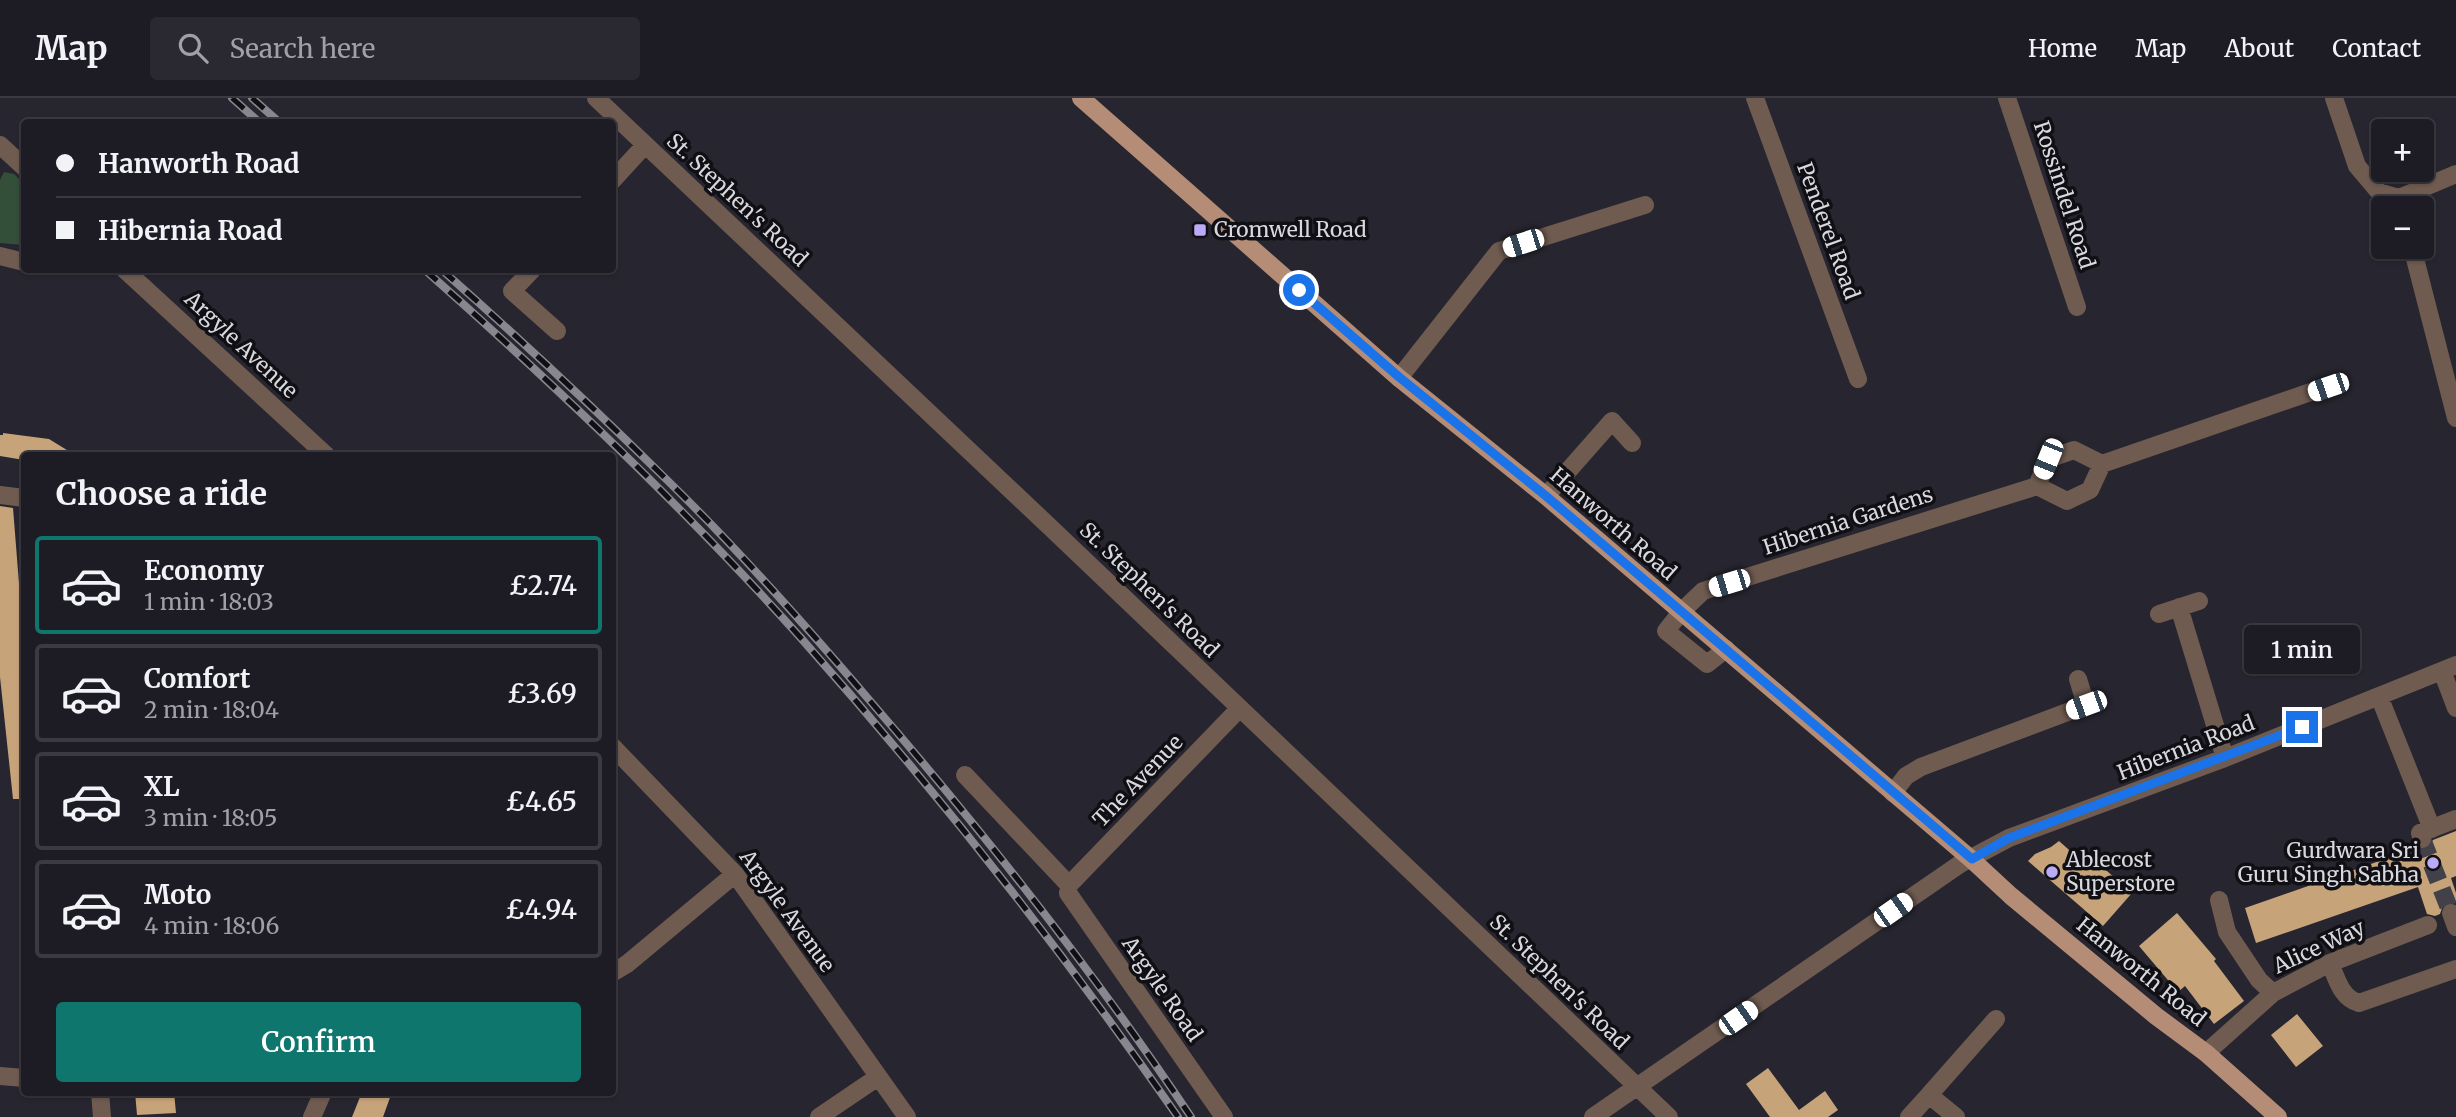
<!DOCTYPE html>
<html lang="en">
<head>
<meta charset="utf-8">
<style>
	body { margin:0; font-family:Merriweather,serif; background:#2a2931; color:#f1f3f6; height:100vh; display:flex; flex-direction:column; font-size:26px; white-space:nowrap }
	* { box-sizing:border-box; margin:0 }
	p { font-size:23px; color:#a0a1a6 }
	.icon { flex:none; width:38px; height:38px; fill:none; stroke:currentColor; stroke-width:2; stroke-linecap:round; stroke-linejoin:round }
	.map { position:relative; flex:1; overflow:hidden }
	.drawer { position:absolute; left:21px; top:354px; width:595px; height:644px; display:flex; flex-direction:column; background:#1d1c24; border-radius:7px; box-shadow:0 2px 5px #0004,0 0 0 2px #3b3a41 }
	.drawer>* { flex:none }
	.guide { position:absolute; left:21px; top:21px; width:595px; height:154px; border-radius:7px; box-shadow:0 2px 5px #0004,0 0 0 2px #3b3a41; display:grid; align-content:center; height:154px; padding:0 35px; background:#1d1c24 }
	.tools { position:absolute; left:2371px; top:21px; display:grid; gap:14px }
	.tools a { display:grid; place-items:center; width:63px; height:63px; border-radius:7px; background:#1d1c24; box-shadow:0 2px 5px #0004,0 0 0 2px #3b3a41; font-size:35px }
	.end { position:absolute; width:32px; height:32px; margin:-16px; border:9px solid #1a73e8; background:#fff; box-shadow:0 0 0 4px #fff }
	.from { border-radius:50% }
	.bubble { position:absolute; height:49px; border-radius:7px; background:#1d1c24; box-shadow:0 2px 5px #0004,0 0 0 2px #3b3a41; font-size:23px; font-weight:600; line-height:49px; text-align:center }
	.car { position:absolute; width:21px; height:42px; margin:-21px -10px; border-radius:9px; box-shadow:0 0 5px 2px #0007; background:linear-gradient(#fff 24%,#345 0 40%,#fff 0 76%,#345 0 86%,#fff 0) }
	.guide b { display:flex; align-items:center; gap:24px; height:66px; font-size:26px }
	.guide b+b { border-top:2px solid #3b3a41 }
	.guide i { width:18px; height:18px; background:#f1f3f6 }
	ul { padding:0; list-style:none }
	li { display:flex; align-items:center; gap:21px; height:98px; margin:0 14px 10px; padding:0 21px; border:4px solid #3b3a41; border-radius:7px }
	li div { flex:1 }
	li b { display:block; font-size:26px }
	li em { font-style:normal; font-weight:600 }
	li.on { border-color:#0f766e }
	li>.icon { width:63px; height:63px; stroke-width:1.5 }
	h2 { padding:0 35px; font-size:32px; line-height:84px }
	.cta { display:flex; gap:14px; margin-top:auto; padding:14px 35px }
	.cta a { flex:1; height:80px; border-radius:7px; background:#0f766e; color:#fff; font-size:28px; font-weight:600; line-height:80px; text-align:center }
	header { display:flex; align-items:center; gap:42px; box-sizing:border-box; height:98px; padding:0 35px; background:#1d1c24; border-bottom:2px solid #3b3a41 }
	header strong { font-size:33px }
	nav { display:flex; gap:38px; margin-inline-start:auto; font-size:24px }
	.search { width:490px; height:63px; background:#2a2931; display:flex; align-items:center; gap:18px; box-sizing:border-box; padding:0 24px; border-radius:7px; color:#a0a1a6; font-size:26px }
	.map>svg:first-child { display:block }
</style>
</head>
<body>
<header>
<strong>Map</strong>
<div class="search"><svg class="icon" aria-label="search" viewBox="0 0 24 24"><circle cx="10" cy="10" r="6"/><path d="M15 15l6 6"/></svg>Search here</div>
<nav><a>Home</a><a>Map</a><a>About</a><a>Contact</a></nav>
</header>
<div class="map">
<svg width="2456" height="1019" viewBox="0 0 2456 1019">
	<rect width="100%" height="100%" fill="#272630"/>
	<path fill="#344f39" d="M4,74L14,76L24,86V147L0,145V82Z"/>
	<path fill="#c7a37a" d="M3,335L49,341L75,357H24V362L0,358V337H3Z
		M0,408L13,410L20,498L24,584V701H13L0,579Z
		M2456,733V778L2451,780L2456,795V805L2448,804L2443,807L2440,816L2435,818L2427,816L2418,789L2256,845L2245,810L2405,754L2404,752L2413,748L2419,752L2426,751L2433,742Z
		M2059,743L2077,759L2083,752L2132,795L2103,828L2028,763L2035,756L2051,749Z
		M2177,815L2216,861L2214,863L2244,903L2214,926L2185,888L2178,894L2139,848Z
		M2297,916L2323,948L2296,969L2271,937Z
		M1768,970L1799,1012L1825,993L1838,1012L1828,1019H1770L1746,986Z
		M135,994H174L176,1015L137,1017Z
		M362,994H392L383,1019H352Z"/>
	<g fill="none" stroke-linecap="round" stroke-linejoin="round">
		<path stroke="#42414a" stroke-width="18" stroke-dasharray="18 9" stroke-linecap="butt" d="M2422,741L2451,815"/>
		<path stroke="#6f5b50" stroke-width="18" d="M596,0L1051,430L1669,1019
			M1755,0L1858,281
			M2007,0L2077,209
			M2334,0L2357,68L2379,94L2399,100L2402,110
			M0,47L24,69
			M612,83L645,47
			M2399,100L2456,76
			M2412,149L2456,320
			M0,158L24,164
			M125,172L326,357
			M532,172L512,193L557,233
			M1399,280L1499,153L1645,107
			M2074,352L2102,366L2090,392L2067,403L2037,388L2048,361Z
			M2102,366L2328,288
			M0,397L24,400
			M1546,398L1612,323L1632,345
			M2179,509L2225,660
			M2159,516L2199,503
			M1726,551L1707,566L1666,533L1681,514L1703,493L2037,388
			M2442,573L2456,610
			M2379,598L2432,731
			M612,648L735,776L907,1019
			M965,677L1069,787
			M1893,695L1906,678L1921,669L2086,607L2078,581
			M2422,741L2420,735L2456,721
			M1069,787L1068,795L1224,1019
			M1069,787L1239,611
			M2219,802L2227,834L2259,882L2273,895
			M2451,815L2456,829
			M2330,865C2337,881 2341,900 2359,905L2456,871
			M612,875L627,866L735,776
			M2206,955L2273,895L2330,865L2428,827
			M0,978L24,980
			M100,994L102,1019
			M1929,997L1996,921
			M312,1019L323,994
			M819,1019L878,979
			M1593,1019L1960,766L2009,740L2225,660L2456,567
			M1909,1019L1929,997L1956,1019"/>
		<path stroke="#b58d76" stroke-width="18" d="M1081,0L1399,280L1546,398L1971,761L2011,798L2156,918L2206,955L2278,1019"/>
		<defs>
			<path id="rail" d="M232,0L259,24
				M252,0L279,24
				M425,172C556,288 683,408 800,539C935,691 1062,852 1178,1019
				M442,172C519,240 594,310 667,382C739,452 806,528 871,604C985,736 1094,874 1191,1019"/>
		</defs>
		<use href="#rail" stroke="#888790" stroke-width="8"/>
		<use href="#rail" stroke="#101014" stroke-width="5" stroke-dasharray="16" stroke-linecap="butt"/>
	</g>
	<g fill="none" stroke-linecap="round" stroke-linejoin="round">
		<path stroke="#1a73e8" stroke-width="9" d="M1299,192L1399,279L1546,398L1972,761L2009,740L2302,629"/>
	</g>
	<g fill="#bbaaf6" stroke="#101014" stroke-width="2.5">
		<rect x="1193" y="125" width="14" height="14" rx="3.5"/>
		<circle cx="2433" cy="765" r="7"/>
		<circle cx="2052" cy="774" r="7"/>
	</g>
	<g text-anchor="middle" stroke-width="7" stroke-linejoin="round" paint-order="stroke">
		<g font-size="21" fill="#d8d8df" stroke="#101014">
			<text transform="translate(2064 97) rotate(72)" y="7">Rossindel Road</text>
			<text transform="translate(737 102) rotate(43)" y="7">St. Stephen's Road</text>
			<text transform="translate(1828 133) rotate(70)" y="7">Penderel Road</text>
			<text transform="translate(241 247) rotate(43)" y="7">Argyle Avenue</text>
			<text transform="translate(1848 423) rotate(-18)" y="7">Hibernia Gardens</text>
			<text transform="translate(1613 426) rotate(41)" y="7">Hanworth Road</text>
			<text transform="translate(1149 492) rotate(44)" y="7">St. Stephen's Road</text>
			<text transform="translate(2186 650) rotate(-21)" y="7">Hibernia Road</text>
			<text transform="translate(1138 683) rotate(-46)" y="7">The Avenue</text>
			<text transform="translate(787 813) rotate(54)" y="7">Argyle Avenue</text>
			<text transform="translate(2319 849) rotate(-25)" y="7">Alice Way</text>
			<text transform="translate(2141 874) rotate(39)" y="7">Hanworth Road</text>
			<text transform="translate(1559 884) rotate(44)" y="7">St. Stephen's Road</text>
			<text transform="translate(1162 891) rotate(55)" y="7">Argyle Road</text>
		</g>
		<g font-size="21" fill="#d8d8df" stroke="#101014" text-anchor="start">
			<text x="1214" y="139">Cromwell Road</text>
			<text x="2419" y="760" text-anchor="end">Gurdwara Sri<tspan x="2419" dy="24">Guru Singh Sabha</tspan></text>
			<text x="2066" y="769">Ablecost<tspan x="2066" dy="24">Superstore</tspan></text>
		</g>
	</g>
</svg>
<div class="tools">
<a>+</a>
<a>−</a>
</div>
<i class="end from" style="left:1299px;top:192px"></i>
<i class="end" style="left:2302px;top:629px"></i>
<div class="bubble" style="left:2244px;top:527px;width:116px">1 min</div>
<i class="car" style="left:1523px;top:145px;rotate:252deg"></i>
<i class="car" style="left:2328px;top:289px;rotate:251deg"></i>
<i class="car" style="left:2048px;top:361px;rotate:202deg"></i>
<i class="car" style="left:1729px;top:485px;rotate:253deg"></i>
<i class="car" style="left:2086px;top:607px;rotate:250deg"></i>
<i class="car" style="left:1893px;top:812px;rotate:55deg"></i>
<i class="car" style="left:1738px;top:920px;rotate:55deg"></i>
<div class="guide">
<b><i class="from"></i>Hanworth Road</b>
<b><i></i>Hibernia Road</b>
</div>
<section class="drawer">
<h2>Choose a ride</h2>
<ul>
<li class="on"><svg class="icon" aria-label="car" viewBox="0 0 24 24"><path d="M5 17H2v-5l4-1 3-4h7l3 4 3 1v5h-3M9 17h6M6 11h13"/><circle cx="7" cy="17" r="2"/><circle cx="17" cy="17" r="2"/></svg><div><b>Economy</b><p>1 min · 18:03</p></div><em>£2.74</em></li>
<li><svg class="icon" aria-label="car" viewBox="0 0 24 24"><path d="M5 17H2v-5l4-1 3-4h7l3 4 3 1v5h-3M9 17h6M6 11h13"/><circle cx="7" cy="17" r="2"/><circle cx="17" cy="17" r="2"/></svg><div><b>Comfort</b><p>2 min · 18:04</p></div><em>£3.69</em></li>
<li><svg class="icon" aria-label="car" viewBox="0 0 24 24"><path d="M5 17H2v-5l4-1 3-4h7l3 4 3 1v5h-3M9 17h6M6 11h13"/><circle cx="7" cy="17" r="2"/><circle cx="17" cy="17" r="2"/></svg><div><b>XL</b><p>3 min · 18:05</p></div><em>£4.65</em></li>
<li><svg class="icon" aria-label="car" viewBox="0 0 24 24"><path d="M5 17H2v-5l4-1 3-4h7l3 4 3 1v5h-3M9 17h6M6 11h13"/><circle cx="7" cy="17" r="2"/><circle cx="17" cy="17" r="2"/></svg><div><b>Moto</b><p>4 min · 18:06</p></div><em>£4.94</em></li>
</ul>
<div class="cta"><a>Confirm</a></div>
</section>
</div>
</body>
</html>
